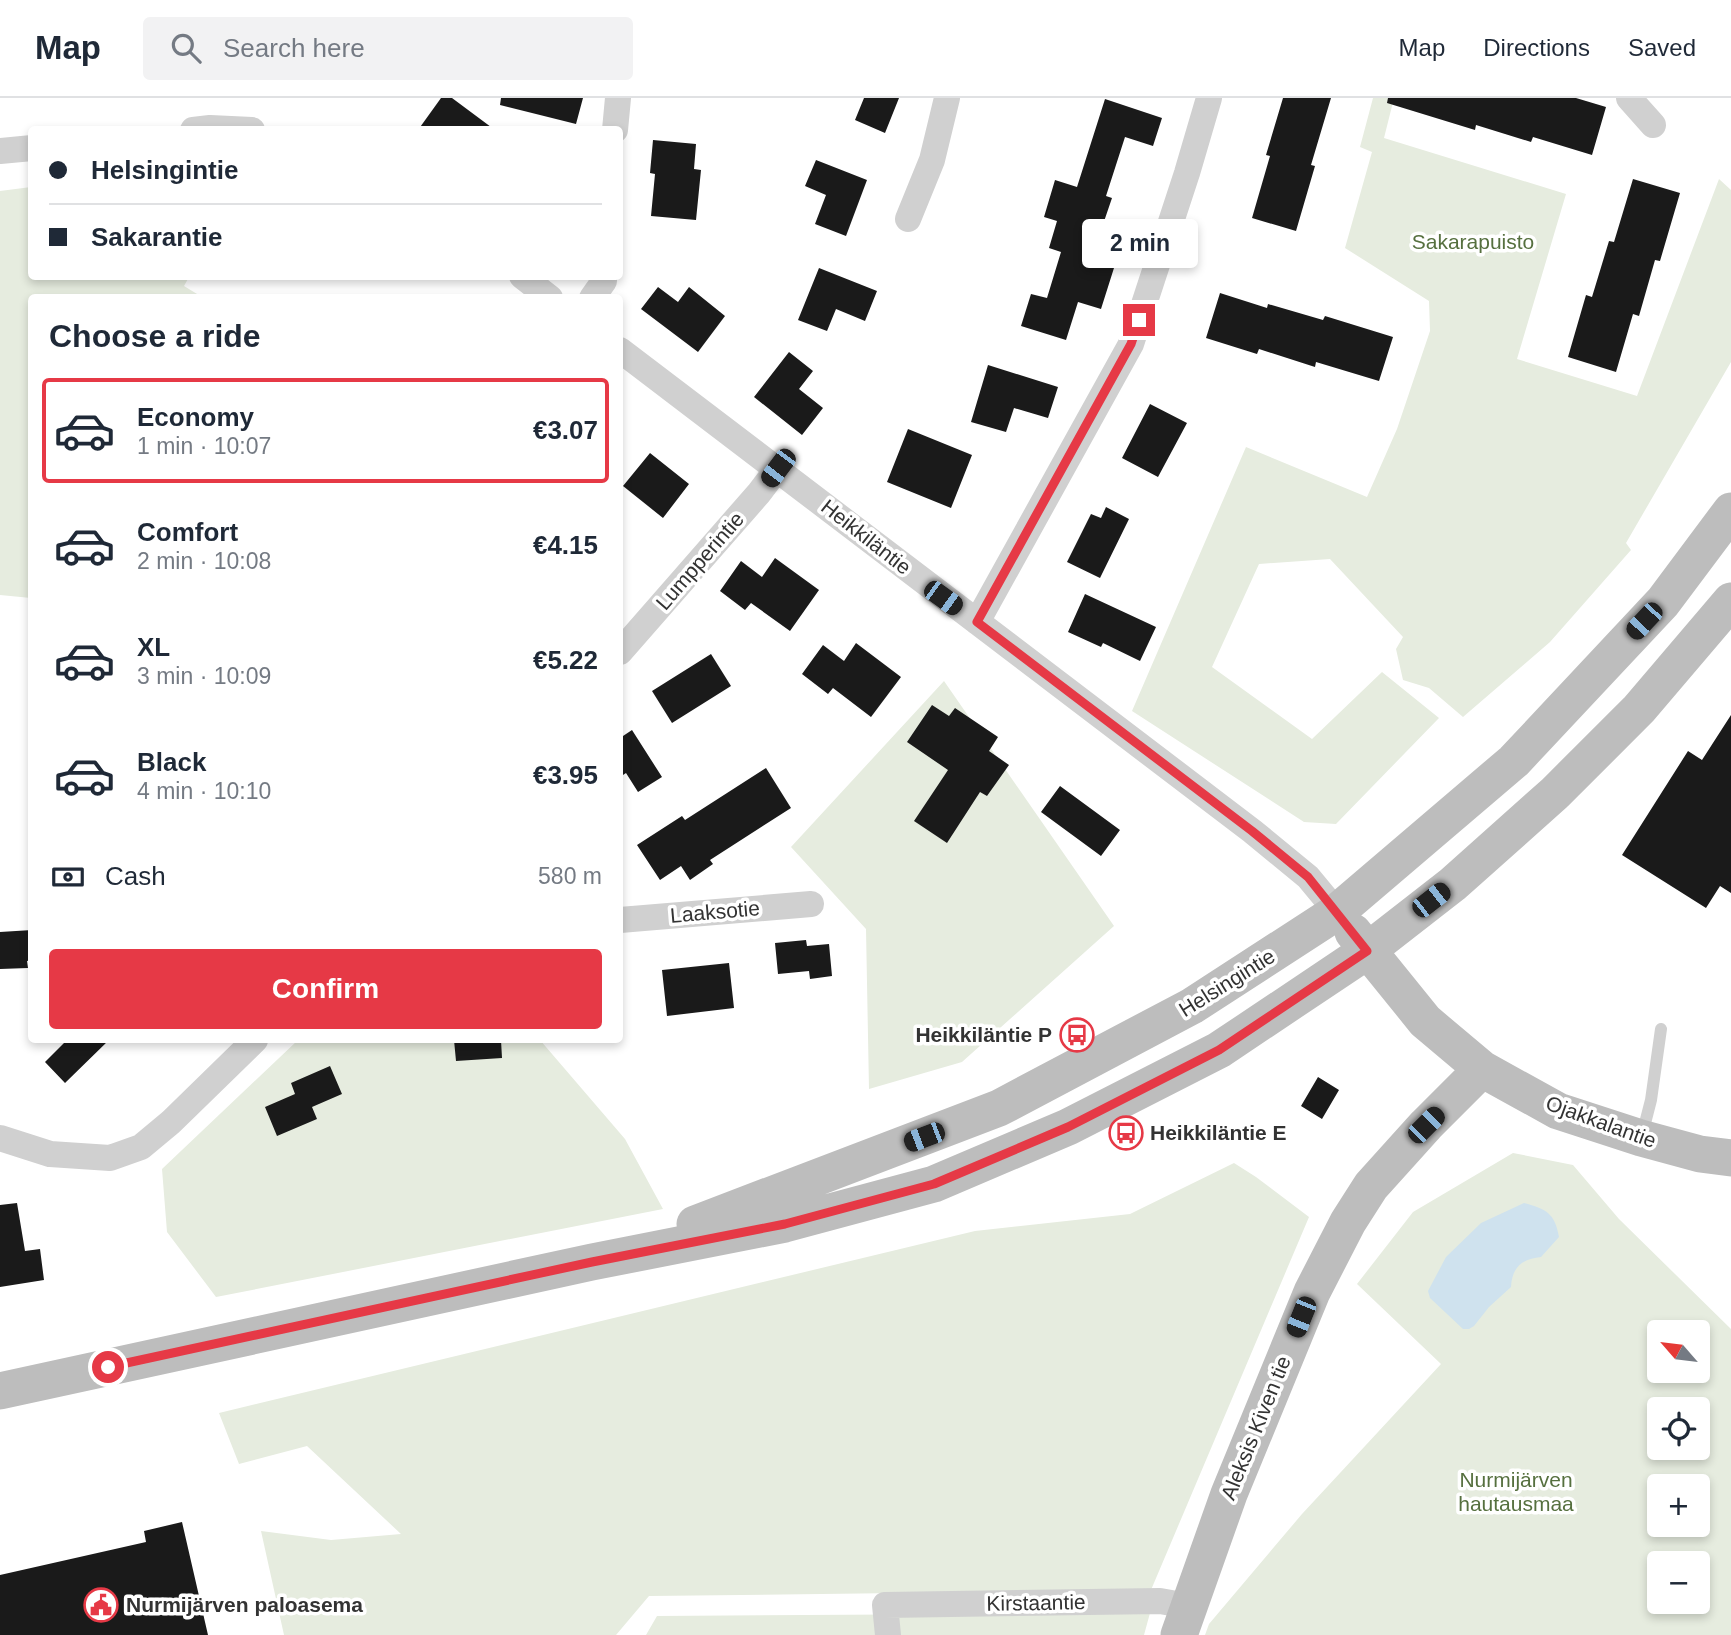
<!DOCTYPE html>
<html lang="en">
<head>
<meta charset="utf-8">
<style>
	body { margin:0; font-family:Helvetica,sans-serif; background:#f2f2f3; color:#1f2937; height:100vh; display:flex; flex-direction:column; font-size:26px; white-space:nowrap }
	* { box-sizing:border-box; margin:0 }
	p { font-size:23px; color:#747a83 }
	.icon { flex:none; width:38px; height:38px; fill:none; stroke:currentColor; stroke-width:2; stroke-linecap:round; stroke-linejoin:round }
	.map { position:relative; flex:1; overflow:hidden }
	.details { position:absolute; left:28px; top:196px; width:595px; height:749px; display:flex; flex-direction:column; background:#fff; border-radius:7px; box-shadow:0 4px 10px #0003 }
	.details>* { flex:none }
	.banner { position:absolute; left:28px; top:28px; width:595px; height:154px; border-radius:7px; box-shadow:0 4px 10px #0003; display:grid; align-content:center; height:154px; padding:0 21px; background:#fff }
	.needle { width:46px; rotate:298deg }
	.controls { position:absolute; left:1647px; top:1222px; display:grid; gap:14px }
	.controls a { display:grid; place-items:center; width:63px; height:63px; border-radius:7px; background:#fff; box-shadow:0 4px 10px #0003; font-size:35px }
	.end { position:absolute; width:32px; height:32px; margin:-16px; border:9px solid #e63946; background:#fff; box-shadow:0 0 0 4px #fff }
	.from { border-radius:50% }
	.bubble { position:absolute; height:49px; border-radius:7px; background:#fff; box-shadow:0 4px 10px #0003; font-size:23px; font-weight:800; line-height:49px; text-align:center }
	.car { position:absolute; width:21px; height:42px; margin:-21px -10px; border-radius:9px; box-shadow:0 0 5px 2px #0007; background:linear-gradient(#222 24%,#8ab4d8 0 40%,#222 0 76%,#8ab4d8 0 86%,#222 0) }
	.banner b { display:flex; align-items:center; gap:24px; height:66px; font-size:26px }
	.banner b+b { border-top:2px solid #e0e1e3 }
	.banner i { width:18px; height:18px; background:#1f2937 }
	ul { padding:0; list-style:none }
	li { display:flex; align-items:center; gap:21px; height:105px; margin:0 14px 10px; padding:0 7px; border:4px solid transparent; border-radius:7px }
	li div { flex:1 }
	li b { display:block; font-size:26px }
	li em { font-style:normal; font-weight:800 }
	li.current { border-color:#e63946 }
	li>.icon { width:63px; height:63px; stroke-width:1.5 }
	h2 { padding:0 21px; font-size:32px; line-height:84px }
	.pay { display:flex; align-items:center; gap:18px; height:77px; padding:0 21px; font-size:26px }
	.pay p { margin-inline-start:auto }
	.cta { display:flex; gap:14px; margin-top:auto; padding:14px 21px }
	.cta a { flex:1; height:80px; border-radius:7px; background:#e63946; color:#fff; font-size:28px; font-weight:800; line-height:80px; text-align:center }
	header { display:flex; align-items:center; gap:42px; box-sizing:border-box; height:98px; padding:0 35px; background:#fff; border-bottom:2px solid #e0e1e3 }
	header strong { font-size:33px }
	nav { display:flex; gap:38px; margin-inline-start:auto; font-size:24px }
	.search { width:490px; height:63px; background:#f2f2f3; display:flex; align-items:center; gap:18px; box-sizing:border-box; padding:0 24px; border-radius:7px; color:#747a83; font-size:26px }
	.map>svg:first-child { display:block }
</style>
</head>
<body>
<header>
<strong>Map</strong>
<div class="search"><svg class="icon" aria-label="search" viewBox="0 0 24 24"><circle cx="10" cy="10" r="6"/><path d="M15 15l6 6"/></svg>Search here</div>
<nav><a>Map</a><a>Directions</a><a>Saved</a></nav>
</header>
<div class="map">
<svg width="1731" height="1537" viewBox="0 0 1731 1537">
	<rect width="100%" height="100%" fill="#fff"/>
	<path fill="#e6ecdf" fill-rule="evenodd" d="M1373,0H1394L1384,40L1566,96L1517,261L1637,298L1719,81L1731,92V264L1626,445L1631,452L1550,544L1463,619L1429,590L1403,582L1396,551L1403,539L1330,461L1259,466L1212,569L1312,641L1382,574L1439,620L1336,726L1304,724L1132,613L1246,349L1367,399L1397,331L1430,233L1429,203L1345,150L1372,54L1360,49Z
		M31,89L32,178L189,179L184,188L202,199L32,200L31,500L0,497V93Z
		M944,583L1114,828L962,964L869,991L866,831L791,749Z
		M298,942H540L625,1041L663,1111L216,1199L167,1134L162,1071Z
		M1513,1055L1573,1067L1619,1121L1731,1231V1537H1205L1209,1526L1302,1416L1441,1266L1357,1186L1413,1114ZM1659,1234H1698V1272H1659ZM1659,1311H1698V1349H1659ZM1659,1388H1698V1426H1659ZM1659,1465H1698V1503H1659Z
		M1234,1065L1256,1079L1309,1119L1151,1492L649,1498L616,1537H284L261,1433L331,1442L401,1436L307,1348L239,1366L219,1315L975,1133L1130,1116Z
		M1150,1515L1144,1537H646L657,1518Z"/>
	<path fill="#cfe2ee" d="M1524,1105C1546,1111 1555,1115 1559,1139L1541,1159C1522,1161 1512,1169 1511,1189L1489,1209L1474,1228L1469,1231H1463L1430,1200L1428,1193L1446,1159L1481,1125Z"/>
	<path fill="#1a1a1a" d="M441,0H452L495,32H418Z
		M501,0H583L576,26L500,7Z
		M864,0H899L885,35L855,22Z
		M1283,0H1331L1311,67L1315,68L1296,133L1252,120L1270,58L1266,57Z
		M1388,0H1576L1606,9L1592,57L1533,39L1531,44L1476,27L1475,32L1387,5Z
		M1105,1L1162,20L1153,48L1125,39L1106,98L1112,100L1097,144L1120,151L1101,211L1078,204L1066,242L1021,228L1031,196L1047,200L1061,154L1049,150L1057,123L1044,119L1055,82L1077,89Z
		M653,42L696,46L694,71L701,72L696,122L651,118L655,76L650,75Z
		M816,62L867,82L846,138L815,126L826,97L805,88Z
		M1633,81L1680,95L1660,163L1655,162L1639,218L1633,216L1616,274L1568,259L1586,197L1592,199L1609,143L1614,144Z
		M819,170L877,193L865,223L836,211L827,233L798,222Z
		M658,189L678,204L689,189L725,218L698,254L641,211Z
		M1220,195L1267,210L1268,206L1323,222L1325,218L1393,239L1379,283L1316,264L1315,269L1259,251L1257,256L1206,240Z
		M789,254L813,273L799,291L823,310L802,337L754,299Z
		M988,267L1058,289L1048,320L1014,310L1006,334L971,324Z
		M1150,306L1187,325L1158,379L1122,360Z
		M908,331L972,357L951,410L887,384Z
		M650,355L689,386L663,420L623,388Z
		M1106,409L1129,421L1100,480L1067,464L1091,416L1101,420Z
		M775,460L819,492L790,533L751,505L745,512L720,493L741,463L762,479Z
		M1085,496L1156,529L1140,563L1103,545L1101,549L1068,534Z
		M856,545L901,579L871,619L833,590L828,596L802,576L823,547L844,563Z
		M711,556L731,588L672,625L652,593Z
		M932,607L949,618L955,610L998,639L989,653L1009,667L987,698L980,694L947,745L914,723L948,672L907,644Z
		M1731,617V795L1720,788L1706,810L1622,757L1688,653L1702,662Z
		M632,632L662,679L638,694L626,675L620,679V640Z
		M766,670L791,710L710,762L713,766L690,782L681,768L660,782L637,747L682,718L685,722Z
		M1060,688L1120,732L1101,758L1041,714Z
		M32,832V862L27,863L28,870L0,871V834Z
		M806,842L807,848L829,846L832,878L810,881L809,873L778,876L775,845Z
		M729,865L734,910L667,918L662,872Z
		M67,942H109L65,985L45,964Z
		M454,942H501L502,960L456,963Z
		M330,968L342,996L312,1009L317,1021L277,1038L265,1009L295,996L291,985Z
		M1318,979L1339,992L1322,1021L1301,1008Z
		M17,1105L25,1153L40,1151L44,1182L0,1189V1107Z
		M182,1424L208,1537H0V1477L146,1444L144,1433Z"/>
	<g fill="none" stroke-linecap="round" stroke-linejoin="round">
		<path stroke="#d0d0d0" stroke-width="12" d="M1642,1037L1651,1002L1661,931"/>
		<path stroke="#d0d0d0" stroke-width="26" d="M1629,0L1653,27
			M193,32L210,30L252,32
			M615,32L618,0
			M0,53L32,50
			M908,121L932,62L947,0
			M522,178L550,200
			M592,200L604,183V178
			M620,252L1252,733L1308,779L1337,814
			M977,524L1131,246L1187,75L1209,0
			M620,554L759,395L778,370
			M620,822L811,806
			M0,1040L50,1056L110,1060L141,1049L171,1024L255,942
			M888,1537L885,1507L1160,1503L1188,1508"/>
		<path stroke="#bdbdbd" stroke-width="37" d="M1353,834L1425,923L1482,971L1558,1013L1641,1040L1700,1056L1731,1060
			M695,1126L999,1010L1192,908L1337,814L1514,663L1663,504L1731,413
			M0,1293L592,1164L785,1126L934,1086L1068,1029L1219,952L1367,853L1453,786L1555,695L1639,611L1731,503
			M1179,1537L1229,1396L1312,1194L1348,1124L1371,1088L1426,1027L1482,971"/>
	</g>
	<g fill="none" stroke-linecap="round" stroke-linejoin="round">
		<path stroke="#e63946" stroke-width="9" d="M108,1269L592,1164L785,1126L934,1086L1068,1029L1219,952L1367,853L1308,779L1252,733L977,524L1131,246L1139,222"/>
	</g>
	<defs>
		<symbol id="bus-ring" viewBox="-11 -11 22 22"><circle r="9.5" fill="#fff" stroke="#e63946" stroke-width="1.5"/><path d="M-5-6H5V4H4V6H2V4H-2V6H-4V4H-5ZM-3.5-4V0h7V-4ZM-3.5 1.2v1.5H-2V1.2ZM2 1.2v1.5H3.5V1.2Z" fill="#e63946"/></symbol>
		<symbol id="civic-ring" viewBox="-11 -11 22 22"><circle r="9.5" fill="#fff" stroke="#e63946" stroke-width="1.5"/><path d="M-.6-6.5H3V-4.5H.6V-3L4-1V1h2V6H-6V1h2V-1L-.6-3ZM-1.2 2.5V6h2.4V2.5Z" fill="#e63946"/></symbol>
	</defs>
	<g fill-rule="evenodd">
		<use href="#bus-ring" x="1058" y="918" width="38" height="38"/>
		<use href="#bus-ring" x="1107" y="1016" width="38" height="38"/>
		<use href="#civic-ring" x="82" y="1488" width="38" height="38"/>
	</g>
	<g text-anchor="middle" stroke-width="7" stroke-linejoin="round" paint-order="stroke">
		<g font-size="21" fill="#56703f" stroke="#fff">
			<text x="1473" y="151">Sakarapuisto</text>
			<text x="1516" y="1389">Nurmijärven<tspan x="1516" dy="24">hautausmaa</tspan></text>
		</g>
		<g font-size="21" fill="#333" stroke="#fff">
			<text transform="translate(866 439) rotate(38)" y="7">Heikkiläntie</text>
			<text transform="translate(700 463) rotate(-49)" y="7">Lumpperintie</text>
			<text transform="translate(715 814) rotate(-5)" y="7">Laaksotie</text>
			<text transform="translate(1227 885) rotate(-32)" y="7">Helsingintie</text>
			<text transform="translate(1601 1024) rotate(20)" y="7">Ojakkalantie</text>
			<text transform="translate(1256 1330) rotate(-68)" y="7">Aleksis Kiven tie</text>
			<text transform="translate(1036 1505) rotate(-1)" y="7">Kirstaantie</text>
		</g>
		<g font-size="21" font-weight="bold" fill="#333" stroke="#fff" text-anchor="start">
			<text x="1052" y="944" text-anchor="end">Heikkiläntie P</text>
			<text x="1150" y="1042">Heikkiläntie E</text>
			<text x="126" y="1514">Nurmijärven paloasema</text>
		</g>
	</g>
</svg>
<div class="controls">
<a><svg class="needle" viewBox="-14 -14 28 28"><path d="M0-13l5 13h-10z" fill="#e53935"/><path d="M0 13l5-13h-10z" fill="#747a83"/></svg></a>
<a><svg class="icon" aria-label="locate" viewBox="0 0 24 24"><circle cx="12" cy="12" r="6"/><path d="M12 2v4M12 18v4M2 12h4M18 12h4"/></svg></a>
<a>+</a>
<a>−</a>
</div>
<i class="end from" style="left:108px;top:1269px"></i>
<i class="end" style="left:1139px;top:222px"></i>
<div class="bubble" style="left:1082px;top:121px;width:116px">2 min</div>
<i class="car" style="left:778px;top:370px;rotate:217deg"></i>
<i class="car" style="left:943px;top:500px;rotate:126deg"></i>
<i class="car" style="left:1644px;top:523px;rotate:223deg"></i>
<i class="car" style="left:1431px;top:802px;rotate:52deg"></i>
<i class="car" style="left:1426px;top:1027px;rotate:45deg"></i>
<i class="car" style="left:924px;top:1039px;rotate:249deg"></i>
<i class="car" style="left:1301px;top:1219px;rotate:202deg"></i>
<div class="banner">
<b><i class="from"></i>Helsingintie</b>
<b><i></i>Sakarantie</b>
</div>
<section class="details">
<h2>Choose a ride</h2>
<ul>
<li class="current"><svg class="icon" aria-label="car" viewBox="0 0 24 24"><path d="M5 17H2v-5l4-1 3-4h7l3 4 3 1v5h-3M9 17h6M6 11h13"/><circle cx="7" cy="17" r="2"/><circle cx="17" cy="17" r="2"/></svg><div><b>Economy</b><p>1 min · 10:07</p></div><em>€3.07</em></li>
<li><svg class="icon" aria-label="car" viewBox="0 0 24 24"><path d="M5 17H2v-5l4-1 3-4h7l3 4 3 1v5h-3M9 17h6M6 11h13"/><circle cx="7" cy="17" r="2"/><circle cx="17" cy="17" r="2"/></svg><div><b>Comfort</b><p>2 min · 10:08</p></div><em>€4.15</em></li>
<li><svg class="icon" aria-label="car" viewBox="0 0 24 24"><path d="M5 17H2v-5l4-1 3-4h7l3 4 3 1v5h-3M9 17h6M6 11h13"/><circle cx="7" cy="17" r="2"/><circle cx="17" cy="17" r="2"/></svg><div><b>XL</b><p>3 min · 10:09</p></div><em>€5.22</em></li>
<li><svg class="icon" aria-label="car" viewBox="0 0 24 24"><path d="M5 17H2v-5l4-1 3-4h7l3 4 3 1v5h-3M9 17h6M6 11h13"/><circle cx="7" cy="17" r="2"/><circle cx="17" cy="17" r="2"/></svg><div><b>Black</b><p>4 min · 10:10</p></div><em>€3.95</em></li>
</ul>
<div class="pay"><svg class="icon" aria-label="cash" viewBox="0 0 24 24"><path d="M3 7h18v10H3z"/><circle cx="12" cy="12" r="2"/></svg>Cash<p>580 m</p></div>
<div class="cta"><a>Confirm</a></div>
</section>
</div>
</body>
</html>
